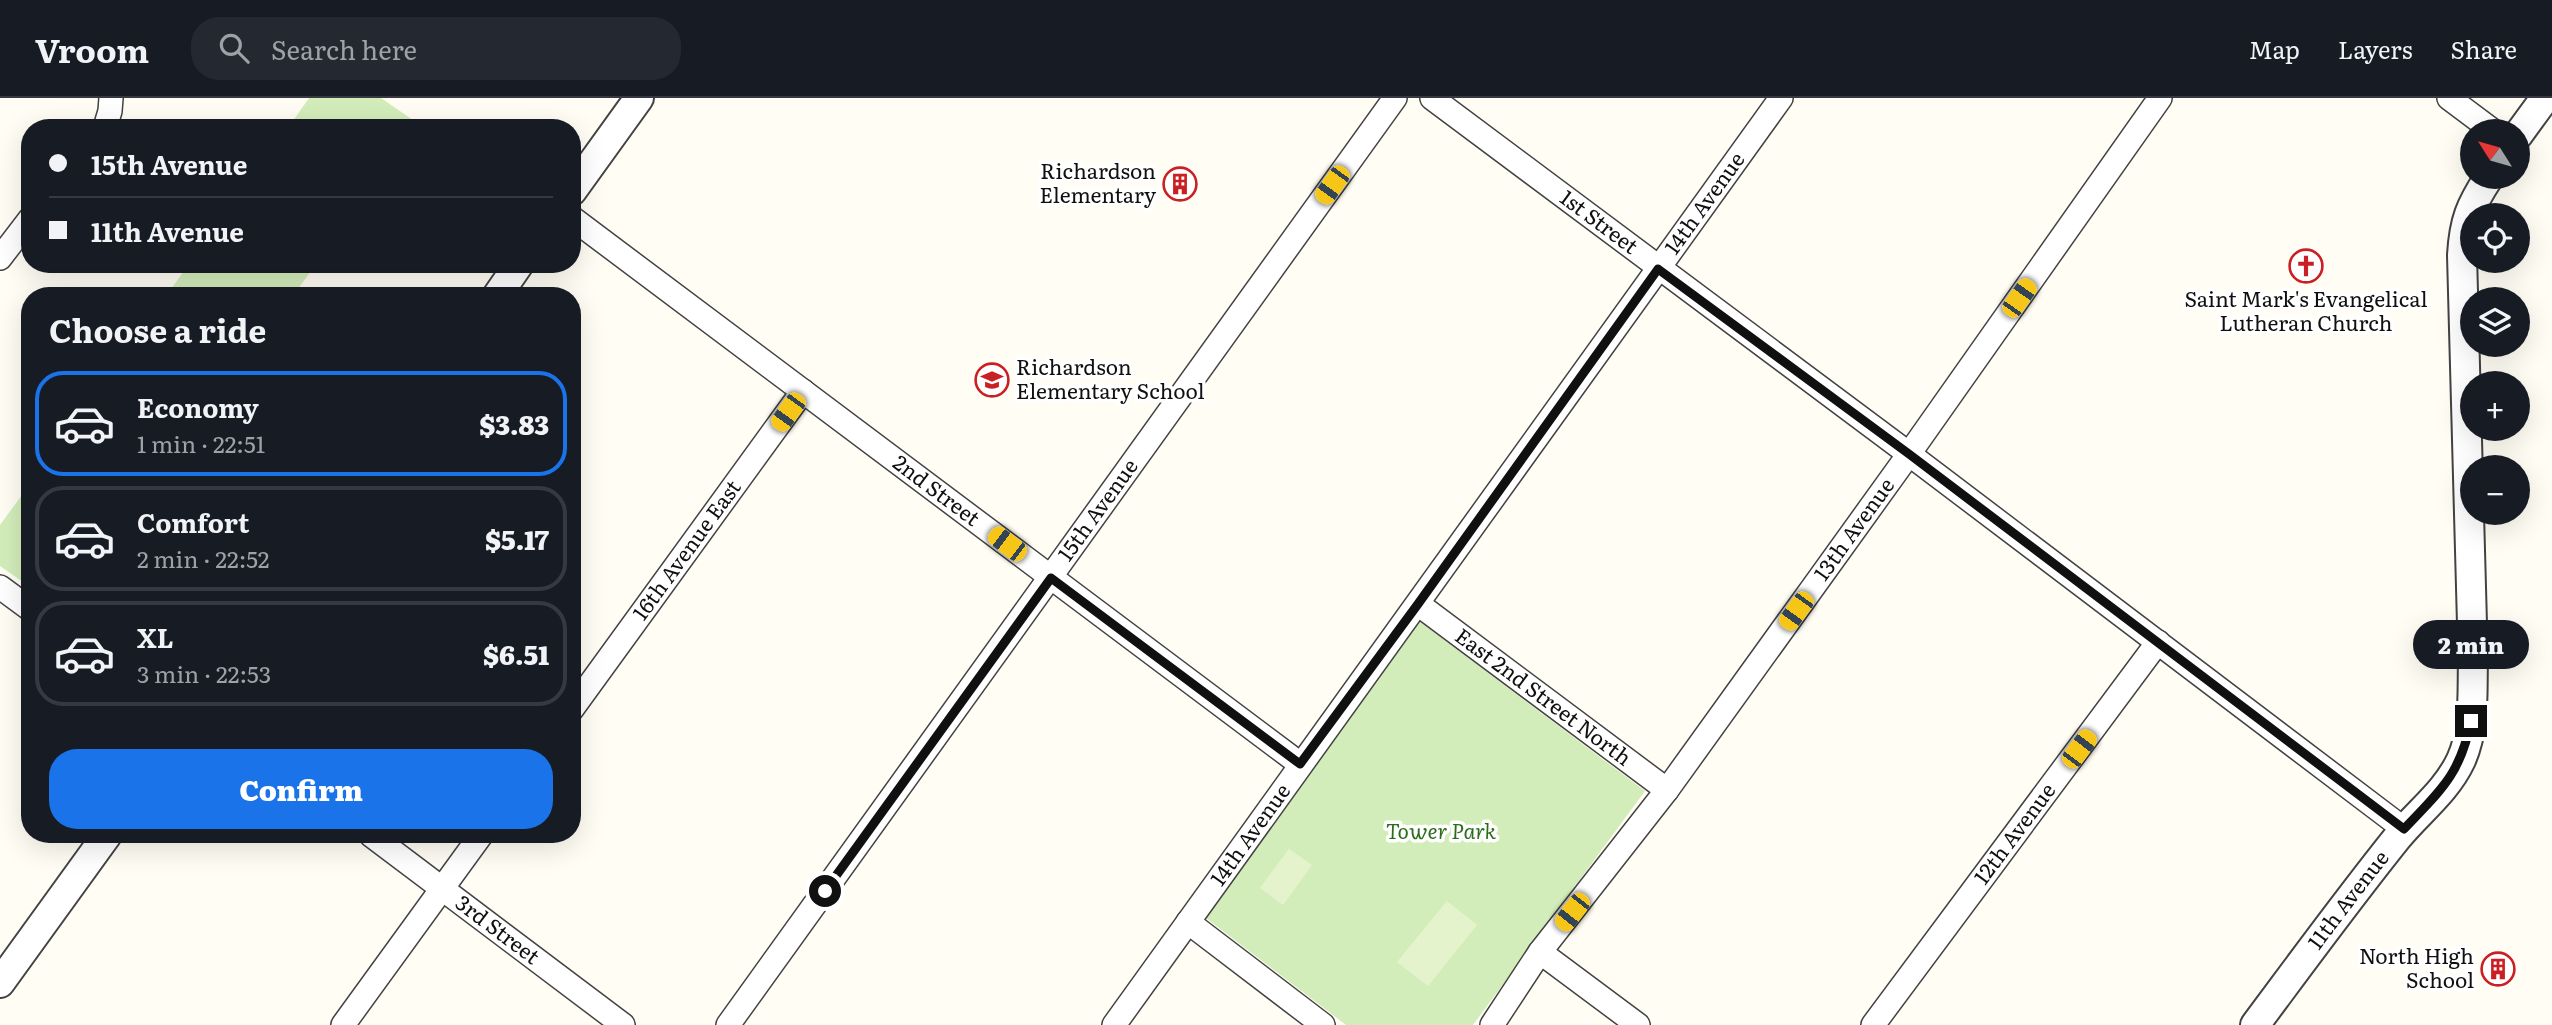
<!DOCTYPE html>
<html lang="en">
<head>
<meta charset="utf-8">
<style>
	body { margin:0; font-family:Literata,serif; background:#242831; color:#f1f3f6; height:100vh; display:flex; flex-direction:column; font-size:26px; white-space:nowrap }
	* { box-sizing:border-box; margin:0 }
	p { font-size:23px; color:#9ea1a6 }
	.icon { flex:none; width:38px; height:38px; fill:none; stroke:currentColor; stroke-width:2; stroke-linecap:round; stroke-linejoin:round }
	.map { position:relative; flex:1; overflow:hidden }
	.sheet { position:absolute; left:21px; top:189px; width:560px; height:556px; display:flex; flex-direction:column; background:#171b24; border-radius:28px; box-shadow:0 7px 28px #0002 }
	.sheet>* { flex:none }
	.banner { position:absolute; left:21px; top:21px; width:560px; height:154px; border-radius:28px; box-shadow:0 7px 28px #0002; display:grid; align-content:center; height:154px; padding:0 28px; background:#171b24 }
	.needle { width:46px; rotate:307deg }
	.tools { position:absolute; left:2460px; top:21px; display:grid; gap:14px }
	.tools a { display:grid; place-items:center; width:70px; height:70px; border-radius:50%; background:#171b24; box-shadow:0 7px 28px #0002; font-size:35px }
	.end { position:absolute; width:32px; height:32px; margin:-16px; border:9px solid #101010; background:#fff; box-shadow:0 0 0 4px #fff }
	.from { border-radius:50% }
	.bubble { position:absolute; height:49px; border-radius:24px; background:#171b24; box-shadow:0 7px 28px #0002; font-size:23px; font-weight:800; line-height:49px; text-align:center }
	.car { position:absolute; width:21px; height:42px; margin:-21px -10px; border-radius:9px; box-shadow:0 0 5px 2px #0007; background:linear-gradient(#f5c518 24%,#345 0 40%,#f5c518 0 76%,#345 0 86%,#f5c518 0) }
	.banner b { display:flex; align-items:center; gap:24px; height:66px; font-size:26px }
	.banner b+b { border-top:2px solid #363941 }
	.banner i { width:18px; height:18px; background:#f1f3f6 }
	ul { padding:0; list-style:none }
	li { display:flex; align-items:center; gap:21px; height:105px; margin:0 14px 10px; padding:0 14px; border:4px solid #363941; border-radius:28px }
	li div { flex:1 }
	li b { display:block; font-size:26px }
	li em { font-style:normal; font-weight:800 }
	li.selected { border-color:#1a73e8 }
	li>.icon { width:63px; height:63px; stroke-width:1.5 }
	h2 { padding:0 28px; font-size:32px; line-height:84px }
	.button { display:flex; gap:14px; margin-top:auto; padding:14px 28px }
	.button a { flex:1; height:80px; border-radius:28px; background:#1a73e8; color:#fff; font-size:28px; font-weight:800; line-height:80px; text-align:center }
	header { display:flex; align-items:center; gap:42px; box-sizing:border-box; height:98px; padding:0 35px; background:#171b24; border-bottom:2px solid #363941 }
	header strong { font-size:33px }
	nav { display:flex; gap:38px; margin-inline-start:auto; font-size:24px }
	.search { width:490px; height:63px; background:#242831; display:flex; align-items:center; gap:18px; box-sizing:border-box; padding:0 24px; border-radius:28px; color:#9ea1a6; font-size:26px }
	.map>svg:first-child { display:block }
</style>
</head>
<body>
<header>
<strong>Vroom</strong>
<div class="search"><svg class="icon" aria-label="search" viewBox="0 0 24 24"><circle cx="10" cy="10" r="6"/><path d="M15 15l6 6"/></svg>Search here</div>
<nav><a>Map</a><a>Layers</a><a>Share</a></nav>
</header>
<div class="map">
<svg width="2552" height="927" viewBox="0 0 2552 927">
	<rect width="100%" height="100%" fill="#fffdf4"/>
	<path fill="#d3edba" d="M309,0H381L420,27L418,30H288Z
		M189,166H316L293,198H166Z
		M30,386V489L0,468V427Z
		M1419,523L1645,693L1473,927H1346L1206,820Z"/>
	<path fill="#e5f3cd" d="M1289,751L1312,767L1283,807L1260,790Z
		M1447,803L1477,827L1428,888L1397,864Z"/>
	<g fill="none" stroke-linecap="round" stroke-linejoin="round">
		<defs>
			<g id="minor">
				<path id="s1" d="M1432,0L1909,356L2404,731"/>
				<path d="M2449,0L2493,33"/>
				<path d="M105,30L110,13L111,0"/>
				<path id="s2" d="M572,120L1300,666"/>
				<path d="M0,160L30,121"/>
				<path d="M0,489L30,511"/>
				<path id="s3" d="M1418,506L1667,692"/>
				<path id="s4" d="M572,611L803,293"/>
				<path id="s5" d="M371,737L623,927"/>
				<path d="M1188,824L1323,927"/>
				<path d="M1540,854L1638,927"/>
				<path d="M343,927L481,737"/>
				<path id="s6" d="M728,927L1395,0"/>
				<path id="s7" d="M1114,927L1781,0"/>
				<path id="s8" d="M1492,927L1540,854L1667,692L1909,356L2160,0"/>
				<path id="s9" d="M1873,927L2158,544"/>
			</g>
			<g id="tertiary">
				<path d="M2518,37L2545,0"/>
				<path d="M572,93L639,0"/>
				<path d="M497,198L519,166"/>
				<path d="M0,885L107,737"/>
				<path id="s10" d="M2255,927C2302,864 2348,801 2397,740C2418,714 2446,694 2461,662C2475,631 2472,596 2473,563L2462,157C2464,123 2470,108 2489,79"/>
			</g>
		</defs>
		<use href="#minor" stroke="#434343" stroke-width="26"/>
		<use href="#tertiary" stroke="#434343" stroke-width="32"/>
		<use href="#minor" stroke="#fff" stroke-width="23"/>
		<use href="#tertiary" stroke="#fff" stroke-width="28"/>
	</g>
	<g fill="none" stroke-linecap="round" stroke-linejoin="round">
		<path stroke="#101010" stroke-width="9" d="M825,793L1051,480L1300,666L1418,506L1658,171L1909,356L2404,731C2441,692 2460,677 2471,623"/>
	</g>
	<defs>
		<symbol id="building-ring" viewBox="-11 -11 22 22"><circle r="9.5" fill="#fff" stroke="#ca1f23" stroke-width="1.5"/><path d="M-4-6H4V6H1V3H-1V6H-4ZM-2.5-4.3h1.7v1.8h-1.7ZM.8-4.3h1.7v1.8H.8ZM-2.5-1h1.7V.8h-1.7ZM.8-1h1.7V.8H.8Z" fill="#ca1f23"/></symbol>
		<symbol id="church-ring" viewBox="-11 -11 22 22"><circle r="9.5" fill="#fff" stroke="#ca1f23" stroke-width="1.5"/><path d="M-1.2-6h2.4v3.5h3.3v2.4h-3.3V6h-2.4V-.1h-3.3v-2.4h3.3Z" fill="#ca1f23"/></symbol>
		<symbol id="school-ring" viewBox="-11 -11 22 22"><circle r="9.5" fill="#fff" stroke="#ca1f23" stroke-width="1.5"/><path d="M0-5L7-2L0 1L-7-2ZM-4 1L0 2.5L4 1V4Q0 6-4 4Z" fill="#ca1f23"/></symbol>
	</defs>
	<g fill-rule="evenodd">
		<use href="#building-ring" x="1161" y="67" width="38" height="38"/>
		<use href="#church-ring" x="2287" y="149" width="38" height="38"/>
		<use href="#school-ring" x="973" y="263" width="38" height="38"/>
		<use href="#building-ring" x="2479" y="852" width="38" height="38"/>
	</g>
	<g text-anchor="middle" stroke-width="7" stroke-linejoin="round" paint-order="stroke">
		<g font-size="21" fill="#101010" stroke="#fff" text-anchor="end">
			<text x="1156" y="81">Richardson<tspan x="1156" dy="24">Elementary</tspan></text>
			<text x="2306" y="209" text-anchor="middle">Saint Mark's Evangelical<tspan x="2306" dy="24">Lutheran Church</tspan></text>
			<text x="1016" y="277" text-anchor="start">Richardson<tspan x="1016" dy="24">Elementary School</tspan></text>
			<text x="2474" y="866">North High<tspan x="2474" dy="24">School</tspan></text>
		</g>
		<g font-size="21" fill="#101010" stroke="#fff">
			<text dy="7" stroke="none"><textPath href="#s7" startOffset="1012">14th Avenue</textPath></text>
			<text dy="7" stroke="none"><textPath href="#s1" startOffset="208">1st Street</textPath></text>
			<text dy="7" stroke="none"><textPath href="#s2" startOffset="455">2nd Street</textPath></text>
			<text dy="7" stroke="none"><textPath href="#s6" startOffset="634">15th Avenue</textPath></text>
			<text dy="7" stroke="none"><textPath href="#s8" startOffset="614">13th Avenue</textPath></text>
			<text dy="7" stroke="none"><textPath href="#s4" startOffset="196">16th Avenue East</textPath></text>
			<text dy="7" stroke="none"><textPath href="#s3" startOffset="156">East 2nd Street North</textPath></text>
			<text dy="7" stroke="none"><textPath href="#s7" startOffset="234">14th Avenue</textPath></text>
			<text dy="7" stroke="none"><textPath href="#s9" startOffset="238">12th Avenue</textPath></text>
			<text dy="7" stroke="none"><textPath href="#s10" startOffset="156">11th Avenue</textPath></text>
			<text dy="7" stroke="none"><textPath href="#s5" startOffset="158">3rd Street</textPath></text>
		</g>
		<g font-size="21" font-style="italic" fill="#2b6d1b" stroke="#fff">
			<text x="1441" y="741">Tower Park</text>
		</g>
	</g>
</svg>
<div class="tools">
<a><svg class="needle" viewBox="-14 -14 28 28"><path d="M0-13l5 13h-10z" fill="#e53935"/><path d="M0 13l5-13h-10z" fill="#9ea1a6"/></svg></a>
<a><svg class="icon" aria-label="locate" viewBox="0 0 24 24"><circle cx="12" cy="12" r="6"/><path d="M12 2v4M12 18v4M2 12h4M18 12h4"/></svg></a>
<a><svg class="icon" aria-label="layers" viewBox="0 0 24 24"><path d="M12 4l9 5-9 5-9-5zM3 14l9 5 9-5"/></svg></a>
<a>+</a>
<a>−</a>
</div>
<i class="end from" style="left:825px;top:793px"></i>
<i class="end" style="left:2471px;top:623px"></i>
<div class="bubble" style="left:2413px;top:522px;width:116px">2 min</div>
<i class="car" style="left:1332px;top:87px;rotate:216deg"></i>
<i class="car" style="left:2019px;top:200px;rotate:35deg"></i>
<i class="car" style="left:788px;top:314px;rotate:216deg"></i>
<i class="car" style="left:1007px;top:446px;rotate:307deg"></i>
<i class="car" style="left:1796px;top:513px;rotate:216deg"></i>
<i class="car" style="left:2079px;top:651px;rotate:37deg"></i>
<i class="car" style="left:1572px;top:814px;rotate:218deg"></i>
<div class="banner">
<b><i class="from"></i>15th Avenue</b>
<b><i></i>11th Avenue</b>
</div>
<section class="sheet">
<h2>Choose a ride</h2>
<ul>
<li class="selected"><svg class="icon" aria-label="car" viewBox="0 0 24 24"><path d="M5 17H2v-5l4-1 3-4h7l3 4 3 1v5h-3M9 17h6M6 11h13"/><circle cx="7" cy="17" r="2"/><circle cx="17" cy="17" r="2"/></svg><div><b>Economy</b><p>1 min · 22:51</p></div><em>$3.83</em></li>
<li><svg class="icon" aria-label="car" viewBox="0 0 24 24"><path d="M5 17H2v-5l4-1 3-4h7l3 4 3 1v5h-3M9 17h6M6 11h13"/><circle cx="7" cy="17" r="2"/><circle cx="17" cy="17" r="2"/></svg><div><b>Comfort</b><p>2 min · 22:52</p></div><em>$5.17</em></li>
<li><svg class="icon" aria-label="car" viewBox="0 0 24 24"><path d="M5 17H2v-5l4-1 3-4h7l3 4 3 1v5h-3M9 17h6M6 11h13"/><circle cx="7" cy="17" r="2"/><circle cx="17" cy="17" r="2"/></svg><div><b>XL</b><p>3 min · 22:53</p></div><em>$6.51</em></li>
</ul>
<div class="button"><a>Confirm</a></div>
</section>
</div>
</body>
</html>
